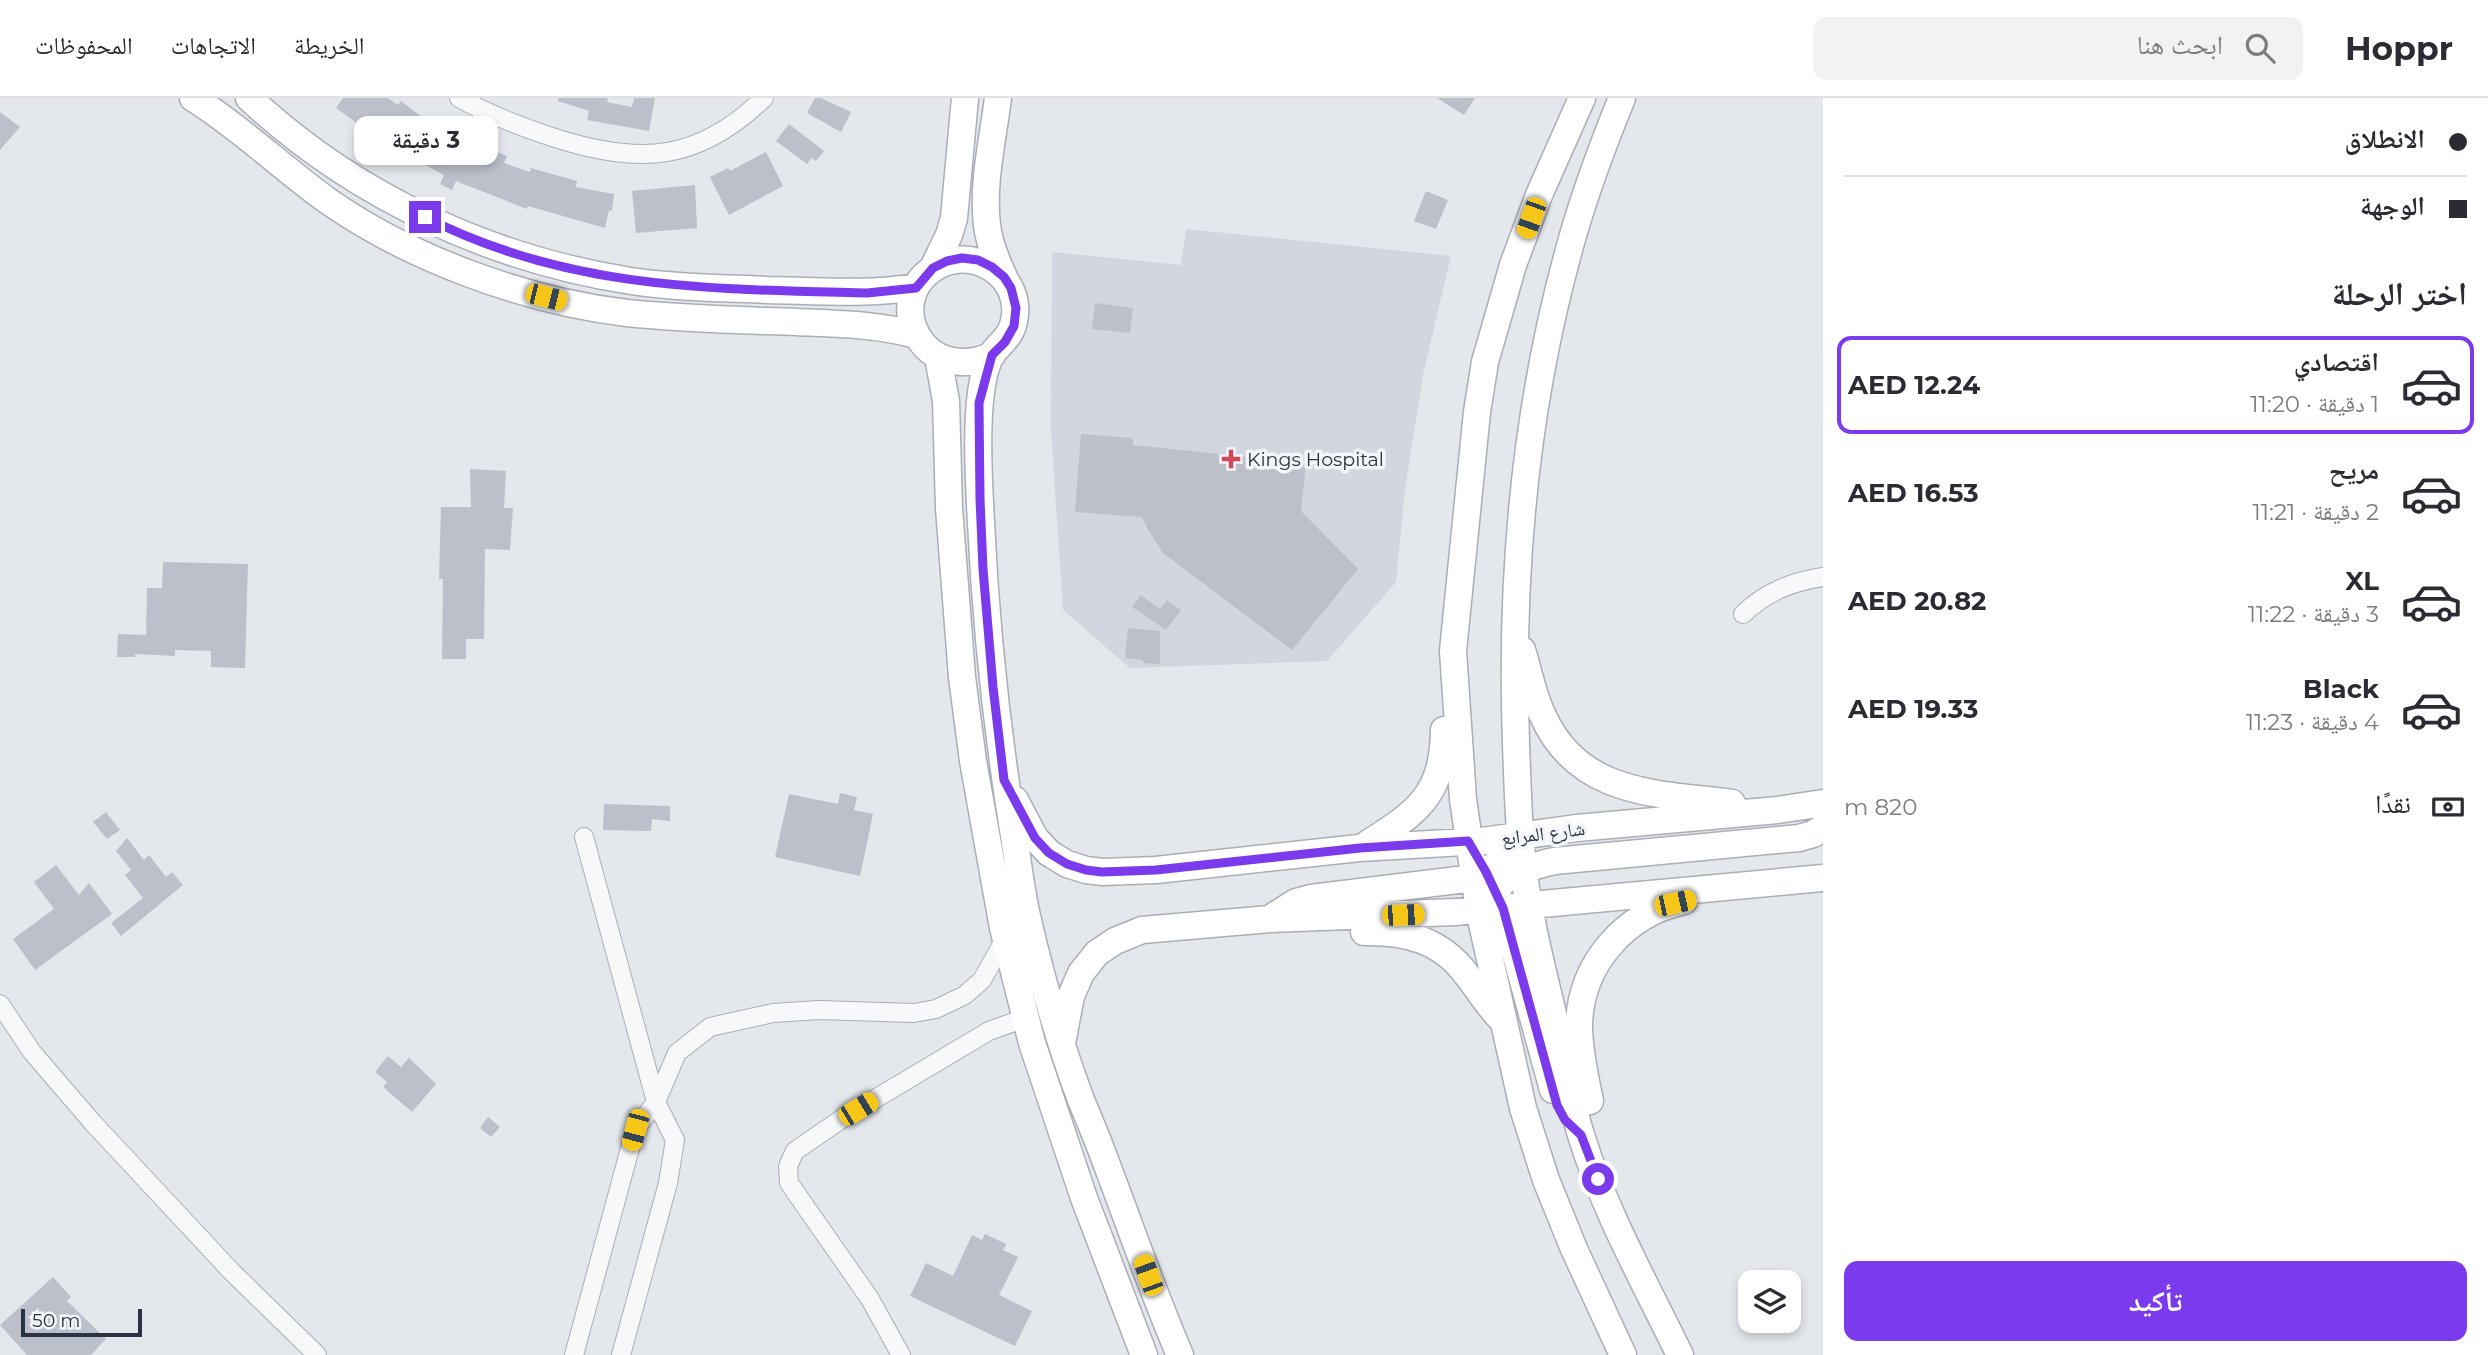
<!DOCTYPE html>
<html lang="ar">
<head>
<meta charset="utf-8">
<style>
	body { margin:0; font-family:Montserrat,"Noto Naskh Arabic",sans-serif; background:#f2f2f3; color:#2b2b33; direction:rtl; height:100vh; display:flex; flex-direction:column; font-size:26px; white-space:nowrap }
	* { box-sizing:border-box; margin:0 }
	p { font-size:23px; color:#7c7c81 }
	.icon { flex:none; width:38px; height:38px; fill:none; stroke:currentColor; stroke-width:2; stroke-linecap:round; stroke-linejoin:round }
	.map { position:relative; flex:1; overflow:hidden; direction:ltr }
	.sheet { display:flex; flex-direction:column; background:#fff; width:665px }
	.sheet>* { flex:none }
	.hud { display:grid; align-content:center; height:154px; padding:0 21px; background:#fff }
	.tools { position:absolute; left:1738px; top:1172px; display:grid; gap:14px }
	.tools a { display:grid; place-items:center; width:63px; height:63px; border-radius:14px; background:#fff; box-shadow:0 4px 10px #0003; font-size:35px }
	.scale { position:absolute; left:21px; bottom:18px; width:121px; box-sizing:border-box; padding-left:7px; border:4px solid #2b3445; border-top:0; font-size:19px; line-height:24px; white-space:nowrap; color:#2b3445; -webkit-text-stroke:5px #f4f6f9; paint-order:stroke }
	.end { position:absolute; width:32px; height:32px; margin:-16px; border:9px solid #7c3aed; background:#fff; box-shadow:0 0 0 4px #fff }
	.from { border-radius:50% }
	.bubble { position:absolute; height:49px; border-radius:14px; background:#fff; box-shadow:0 4px 10px #0003; font-size:23px; font-weight:700; line-height:49px; text-align:center; direction:rtl }
	.car { position:absolute; width:21px; height:42px; margin:-21px -10px; border-radius:9px; box-shadow:0 0 5px 2px #0007; background:linear-gradient(#f5c518 24%,#345 0 40%,#f5c518 0 76%,#345 0 86%,#f5c518 0) }
	.hud b { display:flex; align-items:center; gap:24px; height:66px; font-size:26px }
	.hud b+b { border-top:2px solid #e1e1e2 }
	.hud i { width:18px; height:18px; background:#2b2b33 }
	ul { padding:0; list-style:none }
	li { display:flex; align-items:center; gap:21px; height:98px; margin:0 14px 10px; padding:0 7px; border:4px solid transparent; border-radius:14px }
	li div { flex:1 }
	li b { display:block; font-size:26px }
	li em { font-style:normal; font-weight:700 }
	li.selected { border-color:#7c3aed }
	li>.icon { width:63px; height:63px; stroke-width:1.5 }
	h2 { padding:0 21px; font-size:32px; line-height:84px }
	.pay { display:flex; align-items:center; gap:18px; height:77px; padding:0 21px; font-size:26px }
	.pay p { margin-inline-start:auto }
	.primary-button { display:flex; gap:14px; margin-top:auto; padding:14px 21px }
	.primary-button a { flex:1; height:80px; border-radius:14px; background:#7c3aed; color:#fff; font-size:28px; font-weight:700; line-height:80px; text-align:center }
	header { display:flex; align-items:center; gap:42px; box-sizing:border-box; height:98px; padding:0 35px; background:#fff; border-bottom:2px solid #e1e1e2 }
	header strong { font-size:33px }
	nav { display:flex; gap:38px; margin-inline-start:auto; font-size:24px }
	.search { width:490px; height:63px; background:#f2f2f3; display:flex; align-items:center; gap:18px; box-sizing:border-box; padding:0 24px; border-radius:14px; color:#7c7c81; font-size:26px }
	main { display:flex; flex:1; min-height:0 }
	.map>svg:first-child { display:block }
</style>
</head>
<body>
<header>
<strong>Hoppr</strong>
<div class="search"><svg class="icon" aria-label="search" viewBox="0 0 24 24"><circle cx="10" cy="10" r="6"/><path d="M15 15l6 6"/></svg>ابحث هنا</div>
<nav><a>الخريطة</a><a>الاتجاهات</a><a>المحفوظات</a></nav>
</header>
<main>
<section class="sheet">
<div class="hud">
<b><i class="from"></i>الانطلاق</b>
<b><i></i>الوجهة</b>
</div>
<h2>اختر الرحلة</h2>
<ul>
<li class="selected"><svg class="icon" aria-label="car" viewBox="0 0 24 24"><path d="M5 17H2v-5l4-1 3-4h7l3 4 3 1v5h-3M9 17h6M6 11h13"/><circle cx="7" cy="17" r="2"/><circle cx="17" cy="17" r="2"/></svg><div><b>اقتصادي</b><p>1 دقيقة · 11:20</p></div><em>AED 12.24</em></li>
<li><svg class="icon" aria-label="car" viewBox="0 0 24 24"><path d="M5 17H2v-5l4-1 3-4h7l3 4 3 1v5h-3M9 17h6M6 11h13"/><circle cx="7" cy="17" r="2"/><circle cx="17" cy="17" r="2"/></svg><div><b>مريح</b><p>2 دقيقة · 11:21</p></div><em>AED 16.53</em></li>
<li><svg class="icon" aria-label="car" viewBox="0 0 24 24"><path d="M5 17H2v-5l4-1 3-4h7l3 4 3 1v5h-3M9 17h6M6 11h13"/><circle cx="7" cy="17" r="2"/><circle cx="17" cy="17" r="2"/></svg><div><b>XL</b><p>3 دقيقة · 11:22</p></div><em>AED 20.82</em></li>
<li><svg class="icon" aria-label="car" viewBox="0 0 24 24"><path d="M5 17H2v-5l4-1 3-4h7l3 4 3 1v5h-3M9 17h6M6 11h13"/><circle cx="7" cy="17" r="2"/><circle cx="17" cy="17" r="2"/></svg><div><b>Black</b><p>4 دقيقة · 11:23</p></div><em>AED 19.33</em></li>
</ul>
<div class="pay"><svg class="icon" aria-label="cash" viewBox="0 0 24 24"><path d="M3 7h18v10H3z"/><circle cx="12" cy="12" r="2"/></svg>نقدًا<p>820 m</p></div>
<div class="primary-button"><a>تأكيد</a></div>
</section>
<div class="map">
<svg width="1823" height="1257" viewBox="0 0 1823 1257">
	<rect width="100%" height="100%" fill="#e4e7ec"/>
	<path fill="#d2d6de" d="M1186,131L1451,158L1424,272L1405,391L1396,484L1327,563L1130,570L1063,512L1051,332L1052,154L1181,167Z"/>
	<path fill="#bbc0ca" d="M343,0H388L398,7L401,3L422,19L461,41L463,38L481,48L507,58L504,65L530,74L531,70L577,83L576,89L614,96L612,113L609,112L605,130L528,108L527,111L456,83L452,92L440,86L444,77L383,44L336,10Z
		M558,0H608L607,4L632,9L634,0H655L649,33L587,22L589,13L558,3Z
		M815,0H821L851,14L841,34L807,15Z
		M1437,0H1475L1464,17Z
		M0,14L20,29L0,52Z
		M789,26L824,53L816,63L811,60L807,66L776,43Z
		M766,54L783,88L729,117L710,79L728,70L730,73Z
		M695,87L697,130L636,135L632,93Z
		M1426,93L1448,102L1436,131L1414,123Z
		M1095,205L1133,210L1130,235L1092,231Z
		M1081,336L1133,340V347L1306,365L1301,413L1358,471L1292,552L1163,455L1147,430L1142,419L1075,414Z
		M470,371L506,373L504,410H513L510,452L485,451L484,541H466V561H442L443,481H439L441,409H471Z
		M163,464L248,466L245,570L211,569V553L175,552V558L135,556V559H117L118,536L146,537L147,490H162Z
		M1141,497L1160,511L1167,502L1181,512L1166,532L1132,509Z
		M1128,530L1160,533V566L1143,565V562L1125,560Z
		M840,695L857,699L854,712L873,716L860,778L775,759L789,696L838,706Z
		M604,706L670,708V723L652,721L651,733L603,732Z
		M106,714L120,732L107,741L93,724Z
		M127,740L144,762L149,757L166,779L172,774L183,787L121,838L111,825L143,800L125,777L131,772L116,753Z
		M56,767L79,797L89,785L112,816L35,872L13,841L54,811L34,784Z
		M388,958L401,969L409,960L436,986L412,1014L383,989L387,984L375,974Z
		M488,1019L500,1029L491,1039L480,1030Z
		M985,1136L1006,1146L1003,1152L1018,1159L999,1197L1032,1213L1015,1248L910,1198L926,1165L953,1178L972,1137L982,1142Z
		M53,1179L71,1199L67,1203L106,1241L91,1257H27L0,1227Z"/>
	<g fill="none" stroke-linecap="round" stroke-linejoin="round">
		<defs>
			<path id="street" d="M459,0C490,17 524,30 558,41C642,67 699,63 764,0
				M1743,516C1766,494 1791,484 1823,479
				M584,739L656,1004L675,1042L668,1085L621,1257
				M0,906L32,954L93,1025L231,1173L317,1257
				M574,1257L635,1032L656,1004L677,955L710,929L773,915L819,912L914,915L936,911L965,897L982,882L1006,839
				M901,1257L870,1201L789,1085L788,1068L795,1053L843,1020L989,933L1025,920"/>
			<path id="secondary" d="M193,0C241,30 282,70 328,103C411,161 526,203 627,215C683,221 740,222 796,224C837,226 877,226 916,237
				M249,0C354,98 490,161 631,183C676,190 723,190 768,192C818,193 867,197 916,189
				M998,0C993,41 982,85 987,127C989,145 996,162 1004,179
				M1582,0L1539,97L1513,167L1485,264L1477,314L1453,553L1463,701L1479,812L1523,1010L1546,1082L1574,1151L1623,1257
				M1622,0C1602,49 1584,97 1570,148C1525,309 1510,479 1516,645C1518,700 1519,754 1529,808C1536,849 1547,889 1556,929C1564,965 1570,1002 1581,1037C1604,1112 1646,1187 1680,1257
				M933,170L949,137L954,120L965,0
				M992,257C924,289 881,204 934,170C972,145 1024,178 1014,223C1011,239 1001,244 992,256C972,288 979,386 981,425C986,530 997,634 1014,738C1018,764 1021,792 1027,818C1041,880 1059,943 1081,1002C1089,1021 1097,1040 1104,1059C1129,1125 1152,1192 1180,1257
				M938,259L946,303L949,410L962,579L973,663L1003,830L1032,945L1084,1100L1144,1257
				M1522,552C1529,574 1533,598 1543,618C1579,698 1657,695 1732,705
				M1015,702L1035,740L1049,755L1067,766L1086,772L1103,774L1156,772L1359,750L1482,743L1577,730L1778,712L1823,705
				M1364,748C1416,715 1443,699 1444,632
				M1496,794L1503,810L1553,992
				M1479,812C1498,780 1519,771 1554,763L1799,740L1813,736L1823,730
				M1274,818L1296,804L1311,800L1474,780L1494,768L1520,738
				M1364,834C1405,833 1441,842 1466,876C1478,891 1487,906 1500,920
				M1063,940L1071,898L1081,875L1097,855L1115,843L1142,832L1270,821L1455,814L1823,780
				M1590,1003C1585,978 1579,953 1579,928C1580,867 1624,816 1684,803"/>
		</defs>
		<use href="#street" stroke="#a9aeb7" stroke-width="20"/>
		<use href="#secondary" stroke="#a9aeb7" stroke-width="29"/>
		<use href="#street" stroke="#f7f8fa" stroke-width="18"/>
		<use href="#secondary" stroke="#fff" stroke-width="26"/>
	</g>
	<g fill="none" stroke-linecap="round" stroke-linejoin="round">
		<path stroke="#7c3aed" stroke-width="9" d="M425,119C568,192 711,191 867,195L916,190L933,170L947,163L962,160L978,162L992,169L1004,179L1011,190L1016,210L1014,228L1005,244L992,257L979,305L980,401L983,471L993,589L1004,682L1035,740L1049,755L1067,766L1086,772L1102,774L1156,772L1360,750L1468,743L1486,774L1503,810L1557,1007L1565,1022L1581,1037L1598,1081"/>
	</g>
	<path fill="#d1495b" stroke="#f4f6f9" stroke-width="2.5" d="M1227.5 350.5h7v7h7v7h-7v7h-7v-7h-7v-7h7z"/>
	<g text-anchor="middle" stroke-width="7" stroke-linejoin="round" paint-order="stroke">
		<g font-size="19" fill="#2b3445" stroke="#f4f6f9" text-anchor="start">
			<text x="1247" y="368">Kings Hospital</text>
		</g>
		<g font-size="19" fill="#2b3445" stroke="#f4f6f9">
			<text transform="translate(1543 735) rotate(-7)" y="7">شارع المرابع</text>
		</g>
	</g>
</svg>
<div class="tools">
<a><svg class="icon" aria-label="layers" viewBox="0 0 24 24"><path d="M12 4l9 5-9 5-9-5zM3 14l9 5 9-5"/></svg></a>
</div>
<div class="scale">50 m</div>
<i class="end from" style="left:1598px;top:1081px"></i>
<i class="end" style="left:425px;top:119px"></i>
<div class="bubble" style="left:354px;top:18px;width:144px">3 دقيقة</div>
<i class="car" style="left:1531px;top:120px;rotate:200deg"></i>
<i class="car" style="left:546px;top:199px;rotate:104deg"></i>
<i class="car" style="left:1675px;top:805px;rotate:78deg"></i>
<i class="car" style="left:1403px;top:817px;rotate:88deg"></i>
<i class="car" style="left:858px;top:1011px;rotate:59deg"></i>
<i class="car" style="left:635px;top:1032px;rotate:195deg"></i>
<i class="car" style="left:1148px;top:1177px;rotate:340deg"></i>
</div>
</main>
</body>
</html>
